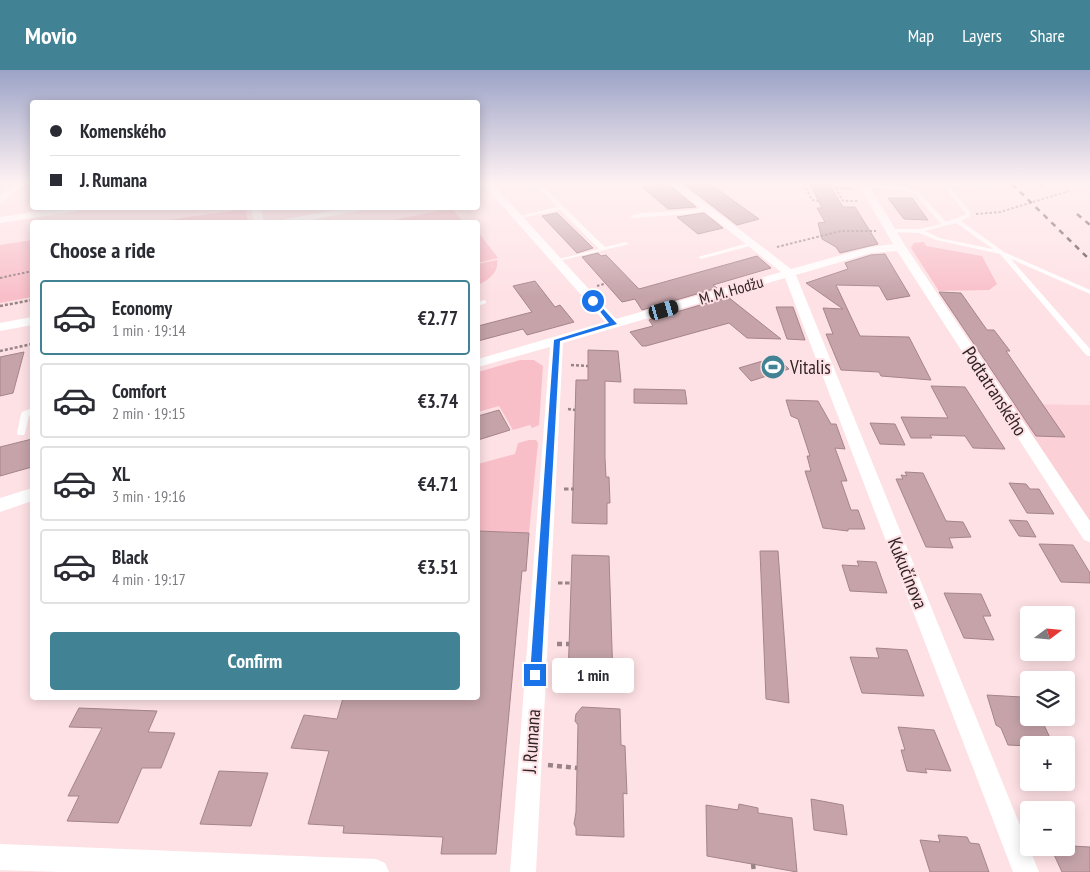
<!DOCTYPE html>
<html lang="en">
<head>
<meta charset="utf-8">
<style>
	body { margin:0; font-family:"PT Sans Narrow",sans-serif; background:#f7f7f7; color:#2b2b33; height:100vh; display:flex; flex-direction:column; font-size:19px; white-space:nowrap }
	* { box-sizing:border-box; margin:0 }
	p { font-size:16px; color:#7c7c81 }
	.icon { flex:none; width:28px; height:28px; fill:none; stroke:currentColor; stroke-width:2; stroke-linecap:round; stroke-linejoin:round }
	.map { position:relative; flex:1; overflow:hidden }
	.drawer { position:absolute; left:30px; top:150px; width:450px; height:480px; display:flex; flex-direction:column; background:#fff; border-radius:5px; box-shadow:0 2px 12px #0003 }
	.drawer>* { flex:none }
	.guide { position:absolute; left:30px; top:30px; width:450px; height:110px; border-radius:5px; box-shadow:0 2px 12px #0003; display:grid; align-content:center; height:110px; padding:0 20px; background:#fff }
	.needle { width:32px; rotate:74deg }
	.controls { position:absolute; left:1020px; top:536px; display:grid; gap:10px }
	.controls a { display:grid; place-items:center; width:55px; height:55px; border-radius:5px; background:#fff; box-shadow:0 2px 12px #0003; font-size:25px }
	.end { position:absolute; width:22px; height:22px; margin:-11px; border:6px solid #1a73e8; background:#fff; box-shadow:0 0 0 2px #fff }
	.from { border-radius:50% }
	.bubble { position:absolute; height:35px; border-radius:5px; background:#fff; box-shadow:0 2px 12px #0003; font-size:16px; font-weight:600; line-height:35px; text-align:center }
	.car { position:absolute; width:15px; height:30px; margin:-15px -8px; border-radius:6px; box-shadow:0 0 4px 1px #0007; background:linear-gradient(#222 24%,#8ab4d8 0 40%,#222 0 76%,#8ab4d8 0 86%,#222 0) }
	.guide b { display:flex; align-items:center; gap:18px; height:48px; font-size:19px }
	.guide b+b { border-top:1px solid #e1e1e2 }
	.guide i { width:12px; height:12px; background:#2b2b33 }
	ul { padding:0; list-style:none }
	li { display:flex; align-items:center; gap:15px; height:75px; margin:0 10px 8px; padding:0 10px; border:2px solid #e1e1e2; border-radius:5px }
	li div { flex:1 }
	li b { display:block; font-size:19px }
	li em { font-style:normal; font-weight:600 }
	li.current { border-color:#418394 }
	li>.icon { width:45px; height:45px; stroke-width:1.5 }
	h2 { padding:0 20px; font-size:22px; line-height:60px }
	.action { display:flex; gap:10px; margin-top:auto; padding:10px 20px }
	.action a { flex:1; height:58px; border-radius:5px; background:#418394; color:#fff; font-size:20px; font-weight:600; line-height:58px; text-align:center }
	header { display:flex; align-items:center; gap:30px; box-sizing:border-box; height:70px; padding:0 25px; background:#418394; color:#fff }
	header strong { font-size:24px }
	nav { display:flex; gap:28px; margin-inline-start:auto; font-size:18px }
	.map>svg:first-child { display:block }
</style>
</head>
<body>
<header>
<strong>Movio</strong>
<nav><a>Map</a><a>Layers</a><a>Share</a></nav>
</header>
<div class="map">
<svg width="1090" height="802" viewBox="0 0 1090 802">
	<rect width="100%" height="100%" fill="#fee1e5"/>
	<path fill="#fcd0d7" d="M1012,334L1090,335V453Z"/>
	<path fill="#f9bfc9" d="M452,138L463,152H383Z
		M246,139L248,152H152Z
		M478,162L498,188L478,193Z
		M32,170V227L0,233V175Z
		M924,172L926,176L982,186L997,214L989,220L939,221L911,178L914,173Z
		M497,190C499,203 488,210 478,215V194Z
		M520,290H534L543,296L539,355L532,358L530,355L513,360L499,336L478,342V302Z
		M529,370H536L538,373L529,463L478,461V394L515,384L518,373Z"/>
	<path fill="#c5a3a9" stroke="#a5848a" d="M661,114H668L696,137L668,139L642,117Z
		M684,114H710L759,149L737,155Z
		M810,114H829L843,137H855L878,174L840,183L836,177L822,169L818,153L825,152L817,138H822Z
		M888,128H912L928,150L904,149Z
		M557,143L593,178L577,183L542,146Z
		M704,143L723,158L698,164L677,147Z
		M598,183L601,186L606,185L639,219L757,186L771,198L713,215L717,218L642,240L635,229L622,232L582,187Z
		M885,184L910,226L887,230L879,216L836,215L860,266L909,267L931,310L881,306L879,302L841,300L826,264H833L823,238L843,239L806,213L848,199L845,193L871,185Z
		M535,211L555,237L560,235L574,252L527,265L523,259L478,271V256L532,242L513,216Z
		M939,222L961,223L987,260H994L1010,281H1006L1065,367L1036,366Z
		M728,227L781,269L747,268L729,253L646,276H642L630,262L653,256L649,250Z
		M776,237H793L805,270L787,269Z
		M588,280L618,281L621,312L605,311V388L606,407H609L610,433H607V454L572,453L576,310H588Z
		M24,282L13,323L0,326V287Z
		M776,287L789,299L751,311L739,298Z
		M931,316L965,317L1005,379L973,378L965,366L930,365L932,368H911L901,347L948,348Z
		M634,319L685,320L687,334L634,333Z
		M786,330L818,331L831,354H836L845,379L835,378L847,411H841L851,440H858L865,459H848V461L823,458L805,401H811L807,386H810L798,349L791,346Z
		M499,340L510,360L478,370V346Z
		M870,353L895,354L905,375L880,374Z
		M32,369V397L0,406V377Z
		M905,402L923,403L946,451L963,452L971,467L949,468L953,478L926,477L896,409H903L901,405L907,406Z
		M1009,413L1026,414L1030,419H1039L1054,444L1027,443Z
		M1009,450L1027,451L1036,467L1019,466Z
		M478,461L529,463L526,501H522L496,784H441L443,767L343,763L344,756L308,754L329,681L291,678L304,645L337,649L343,628H478Z
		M1039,474L1073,475L1090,503V513L1061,512Z
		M760,481H778L789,633L766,629Z
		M572,485L609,486L613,610L568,608Z
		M857,491L876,492L887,523L850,521L842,495L859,496Z
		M944,523L981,524L991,546H983L994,570L964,568Z
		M876,578L907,580L924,626L862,623L850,587L879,588Z
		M987,625L1021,627L1029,648L1034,653H1043L1052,672H1042L1043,675L1029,676L1008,675L1001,658L996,655Z
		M582,637L620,639L621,675L625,676L627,724L623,723L624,767L576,765V758L574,754L576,742L578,655L575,651L576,644Z
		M79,638L157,641L148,662L175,663L161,698H142L118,753L67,751L79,726H68L102,658L69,657Z
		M898,657L934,660L951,701L925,699L927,703L907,701L901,680H905Z
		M219,701L268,703L251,756L200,754Z
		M811,729L843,735L847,765L814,760Z
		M739,734L758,738V743L792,748L797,802L707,786L706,735L738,740Z
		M938,765L967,767L970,773L979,774L989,802H930L920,770L940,772Z
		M1071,776L1090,777V802H1062L1051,778Z"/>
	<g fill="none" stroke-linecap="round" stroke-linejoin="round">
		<path stroke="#988386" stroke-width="2" stroke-dasharray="2.5 2" stroke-linecap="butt" d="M804,114L812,130L819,131
			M833,114L843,131H859
			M836,118L851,119
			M976,144L1000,142L1069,121
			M777,177L841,161H876
			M0,208L32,201
			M597,216L604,214"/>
		<path stroke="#988386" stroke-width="2.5" stroke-dasharray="3 2" stroke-linecap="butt" d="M0,236L32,230
			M0,281L32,274
			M571,295L588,296
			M568,339L575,340"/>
		<path stroke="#988386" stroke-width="3" stroke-dasharray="4.5 2.5" stroke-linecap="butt" d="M564,419H574
			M558,513H571"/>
		<path stroke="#988386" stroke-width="4.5" stroke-dasharray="5 4" stroke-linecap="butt" d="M557,574H569
			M548,695L577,698
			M753,794L754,802"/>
		<path fill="#fff" fill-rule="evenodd" d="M535,114H540L605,177L626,172L629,174L555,192V190L599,179L560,140L516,149V147L557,137Z
			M861,114L900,116L918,121L946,152L965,145V143L943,114H997L998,115L995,117L949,116L971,143L969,147L961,151L1004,182L1090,220V224L1088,223L1011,189L1090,279V286H1087L1000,184L936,170L919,163L890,162V160L892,159H920L941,154L914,123L900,120L863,117L860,115ZM956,153L993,179L940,168L925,161Z
			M1074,114L1090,115V119L1075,115Z
			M708,137L710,138V140L689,144L633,148L630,146L642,143L689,140Z
			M752,172L754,173V175L701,189L698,187Z
			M484,230L486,231V233L478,236V232Z
			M32,338V344L29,346L25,363L24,365H18L17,363L21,344L22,342Z"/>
		<path fill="#fff" fill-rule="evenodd" d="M14,114H25L0,134V126Z
			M483,114H493L616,249L781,202L670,114H681L791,199L870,177L893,174L858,114H868L906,177L1090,451V472L1084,470L897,181L871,183L796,205L1039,802H1013L785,208L563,273L536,802H510L550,277L478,297V289L605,252Z
			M61,138H83L78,141L0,153V147Z
			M251,138H261L264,152H254Z
			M346,138H364L359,141L300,152H281L286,149Z
			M32,247V255L0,261V253Z
			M32,418V431L0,442V428Z
			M0,774L376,789L385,793L389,802H59L0,800Z"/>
		<path stroke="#4b3c3e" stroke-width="2.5" stroke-dasharray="5.5 5.5" stroke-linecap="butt" d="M1012,114L1090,190
			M1041,114L1043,116
			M1077,144L1090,155"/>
	</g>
	<linearGradient id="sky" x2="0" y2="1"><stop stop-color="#9ca3c7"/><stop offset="0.5" stop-color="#fff2f3"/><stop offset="1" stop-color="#fff2f3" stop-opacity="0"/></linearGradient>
	<rect width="1090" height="226" fill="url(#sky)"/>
	<path fill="#1a73e8" d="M591,230H595L617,254L560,271L541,605L535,610L530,605L554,270L609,253Z"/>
	<defs>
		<symbol id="stadium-disc" viewBox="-11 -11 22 22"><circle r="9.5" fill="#418394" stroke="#fee1e5"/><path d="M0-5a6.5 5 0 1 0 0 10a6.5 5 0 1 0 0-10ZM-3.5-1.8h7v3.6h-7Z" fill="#fff"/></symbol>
	</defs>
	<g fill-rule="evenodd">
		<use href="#stadium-disc" x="759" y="283" width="28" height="28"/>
	</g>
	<g text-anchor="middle" stroke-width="4" stroke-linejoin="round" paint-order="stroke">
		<g font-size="16" fill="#312426" stroke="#fee1e5">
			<text transform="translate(731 220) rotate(-16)" y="6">M. M. Hodžu</text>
		</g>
		<g font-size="19" fill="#312426" stroke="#fee1e5" text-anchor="start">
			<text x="790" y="304">Vitalis</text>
		</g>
		<g font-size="19" fill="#312426" stroke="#fee1e5">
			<text transform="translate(995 321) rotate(57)" y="7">Podtatranského</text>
			<text transform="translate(908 503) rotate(68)" y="7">Kukučínova</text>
			<text transform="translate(531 671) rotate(-86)" y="7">J. Rumana</text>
		</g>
	</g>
</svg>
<div class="controls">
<a><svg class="needle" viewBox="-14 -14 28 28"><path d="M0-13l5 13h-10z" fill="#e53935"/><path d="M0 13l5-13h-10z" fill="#7c7c81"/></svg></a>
<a><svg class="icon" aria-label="layers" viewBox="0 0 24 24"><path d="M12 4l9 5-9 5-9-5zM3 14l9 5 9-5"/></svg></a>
<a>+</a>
<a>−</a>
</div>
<i class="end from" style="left:593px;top:231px"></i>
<i class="end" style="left:535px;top:605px"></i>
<div class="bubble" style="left:552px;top:588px;width:82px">1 min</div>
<i class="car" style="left:664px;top:240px;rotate:74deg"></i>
<div class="guide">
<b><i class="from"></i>Komenského</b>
<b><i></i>J. Rumana</b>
</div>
<section class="drawer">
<h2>Choose a ride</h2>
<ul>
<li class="current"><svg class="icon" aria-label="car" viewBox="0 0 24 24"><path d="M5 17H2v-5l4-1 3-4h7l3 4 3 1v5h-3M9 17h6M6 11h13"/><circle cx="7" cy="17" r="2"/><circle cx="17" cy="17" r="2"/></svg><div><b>Economy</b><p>1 min · 19:14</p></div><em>€2.77</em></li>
<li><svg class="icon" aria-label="car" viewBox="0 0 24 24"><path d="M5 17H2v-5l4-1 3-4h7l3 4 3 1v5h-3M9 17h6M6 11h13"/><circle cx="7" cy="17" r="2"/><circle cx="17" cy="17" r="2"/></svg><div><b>Comfort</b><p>2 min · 19:15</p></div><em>€3.74</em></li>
<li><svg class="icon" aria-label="car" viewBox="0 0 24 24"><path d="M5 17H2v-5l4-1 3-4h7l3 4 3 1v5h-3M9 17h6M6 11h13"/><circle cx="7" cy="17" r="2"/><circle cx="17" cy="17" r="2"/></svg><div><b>XL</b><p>3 min · 19:16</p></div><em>€4.71</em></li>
<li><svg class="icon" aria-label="car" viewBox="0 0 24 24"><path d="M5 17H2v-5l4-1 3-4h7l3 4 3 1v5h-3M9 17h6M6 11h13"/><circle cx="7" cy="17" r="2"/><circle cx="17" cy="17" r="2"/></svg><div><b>Black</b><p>4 min · 19:17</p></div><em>€3.51</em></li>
</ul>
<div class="action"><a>Confirm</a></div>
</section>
</div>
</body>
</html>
